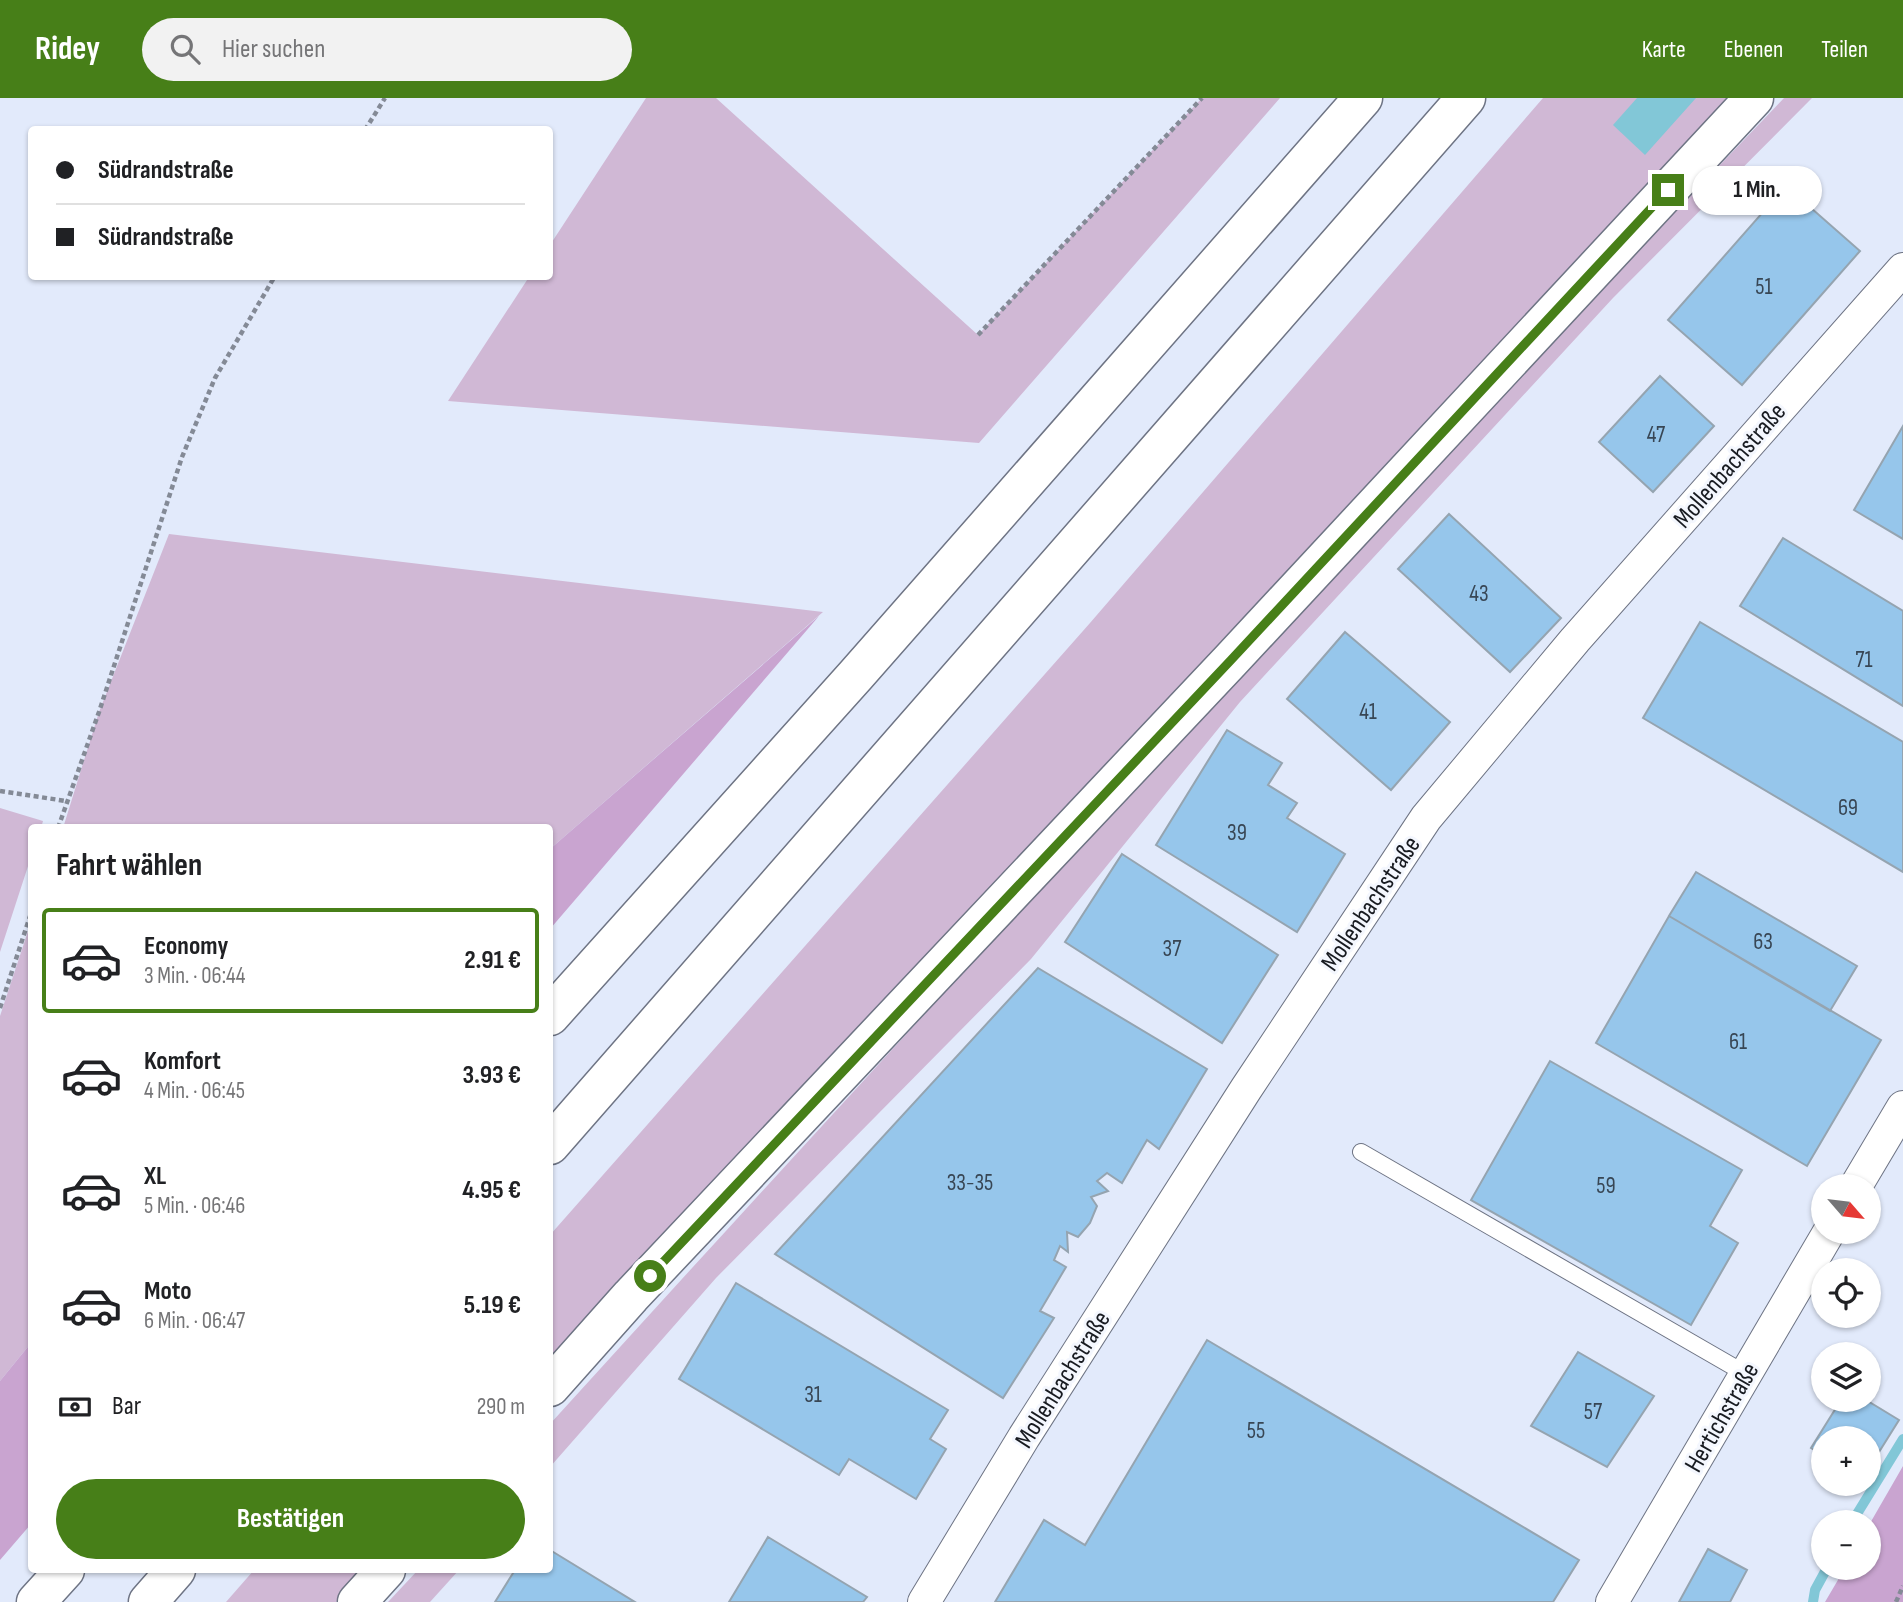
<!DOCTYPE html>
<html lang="de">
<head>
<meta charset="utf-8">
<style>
	body { margin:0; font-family:"Sofia Sans Condensed",sans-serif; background:#f2f2f2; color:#202124; height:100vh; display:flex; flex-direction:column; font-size:26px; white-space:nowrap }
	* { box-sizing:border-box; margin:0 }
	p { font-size:23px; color:#757577 }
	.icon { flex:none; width:38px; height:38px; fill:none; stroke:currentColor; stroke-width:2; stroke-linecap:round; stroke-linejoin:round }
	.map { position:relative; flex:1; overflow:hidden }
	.side { position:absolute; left:28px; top:726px; width:525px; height:749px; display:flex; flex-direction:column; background:#fff; border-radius:7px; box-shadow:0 2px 5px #0004 }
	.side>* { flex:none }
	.guide { position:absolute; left:28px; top:28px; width:525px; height:154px; border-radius:7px; box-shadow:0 2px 5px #0004; display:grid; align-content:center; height:154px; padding:0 28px; background:#fff }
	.needle { width:46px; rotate:118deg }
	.buttons { position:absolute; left:1811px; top:1076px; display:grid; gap:14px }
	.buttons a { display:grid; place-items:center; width:70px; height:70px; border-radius:50%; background:#fff; box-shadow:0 2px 5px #0004; font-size:35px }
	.end { position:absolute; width:32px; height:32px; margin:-16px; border:9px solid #477f18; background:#fff; box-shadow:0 0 0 4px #fff }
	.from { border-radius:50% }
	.bubble { position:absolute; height:49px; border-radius:24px; background:#fff; box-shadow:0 2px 5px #0004; font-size:23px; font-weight:700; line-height:49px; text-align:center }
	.guide b { display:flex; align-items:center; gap:24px; height:66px; font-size:26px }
	.guide b+b { border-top:2px solid #e0e0e0 }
	.guide i { width:18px; height:18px; background:#202124 }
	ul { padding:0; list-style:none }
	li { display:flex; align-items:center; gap:21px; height:105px; margin:0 14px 10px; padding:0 14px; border:4px solid transparent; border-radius:7px }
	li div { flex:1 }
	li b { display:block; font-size:26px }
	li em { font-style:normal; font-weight:700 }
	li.active { border-color:#477f18 }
	li>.icon { width:63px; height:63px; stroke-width:1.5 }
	h2 { padding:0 28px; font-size:32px; line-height:84px }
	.pay { display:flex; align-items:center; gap:18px; height:77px; padding:0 28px; font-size:26px }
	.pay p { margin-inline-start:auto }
	.primary-button { display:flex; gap:14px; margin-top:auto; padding:14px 28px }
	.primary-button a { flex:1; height:80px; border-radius:42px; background:#477f18; color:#fff; font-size:28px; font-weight:700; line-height:80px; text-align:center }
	header { display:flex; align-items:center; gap:42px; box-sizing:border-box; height:98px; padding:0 35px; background:#477f18; color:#fff }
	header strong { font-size:33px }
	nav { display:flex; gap:38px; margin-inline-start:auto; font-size:24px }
	.search { width:490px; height:63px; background:#f2f2f2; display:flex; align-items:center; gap:18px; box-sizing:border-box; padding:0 24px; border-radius:38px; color:#757577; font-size:26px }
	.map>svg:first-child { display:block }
</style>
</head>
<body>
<header>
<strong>Ridey</strong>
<div class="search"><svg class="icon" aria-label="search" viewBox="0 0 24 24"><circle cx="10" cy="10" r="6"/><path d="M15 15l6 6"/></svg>Hier suchen</div>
<nav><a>Karte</a><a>Ebenen</a><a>Teilen</a></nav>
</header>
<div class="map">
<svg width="1903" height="1504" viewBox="0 0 1903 1504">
	<rect width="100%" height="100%" fill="#e2eafb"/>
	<path fill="#d0b8d5" d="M646,0H716L978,237L1202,0H1280L979,345L448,303L529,179L550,178V147Z
		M1543,0H1732L1310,448L550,1269V1137L1090,525Z
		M1784,0H1812L1613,200L1240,604L1031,861L716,1180L550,1369V1326C956,879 1366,436 1784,0Z
		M169,436L823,514L550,751V730H63L99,614Z
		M0,710L43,723L41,730H32L31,759L0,854Z
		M31,824V1245L0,1283V918Z
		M254,1472H364L336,1504H226Z
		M418,1472H459L430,1504H388Z"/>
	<path fill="#c9a4d0" d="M819,518L550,831V751Z
		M31,1245V1426L0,1462V1283Z
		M1903,1368V1504H1825L1845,1470H1869V1427Z"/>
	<path fill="#82c7d7" d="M1637,0H1696L1645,57L1613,27Z"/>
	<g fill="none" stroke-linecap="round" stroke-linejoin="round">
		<path stroke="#82c7d7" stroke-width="10" d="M1852,1424L1903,1341
			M1813,1504L1815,1492L1827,1470"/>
	</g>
	<path fill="#96c6eb" stroke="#95a4b0" stroke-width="2" d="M1786,88L1860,153L1742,287L1668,222Z
		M1660,278L1714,328L1653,394L1599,344Z
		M1903,328V441L1854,412Z
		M1449,416L1561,520L1510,574L1398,471Z
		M1783,440L1903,513V608L1740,508Z
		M1700,524L1903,644V774L1643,620Z
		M1345,534L1450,624L1391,692L1287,601Z
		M1227,632L1282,665L1268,687L1297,705L1287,720L1345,756L1297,834L1156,747Z
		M1122,756L1278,857L1222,945L1065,844Z
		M1696,774L1857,868L1830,913L1669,818Z
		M1669,818L1881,942L1807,1068L1596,945Z
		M1038,870L1207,971L1159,1051L1147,1042L1122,1085L1107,1075L1097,1083L1108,1093L1091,1099L1097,1108L1090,1125L1078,1139L1067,1134L1068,1154L1060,1148L1054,1162L1066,1169L1040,1213L1054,1220L1003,1300L775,1156Z
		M1550,963L1742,1072L1710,1128L1738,1145L1691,1227L1471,1102Z
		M736,1185L948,1312L930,1341L946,1351L916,1401L849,1361L839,1377L679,1281Z
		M1207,1242L1579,1462L1553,1504H995L1044,1422L1085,1447Z
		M1578,1254L1654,1298L1607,1369L1531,1328Z
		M1841,1302H1866L1899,1322L1869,1370V1340H1824V1358L1811,1350Z
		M768,1439L867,1499L863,1504H729Z
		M1708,1451L1747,1472L1730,1504H1679Z
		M550,1452L635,1504H495L515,1472H550Z"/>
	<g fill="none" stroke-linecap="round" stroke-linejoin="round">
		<defs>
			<path id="service" d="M1361,1054L1746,1276"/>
			<path id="minor" d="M1856,1088L1903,1009
				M924,1504L1024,1339L1246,991L1426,720L1575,542L1903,171
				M1612,1504L1829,1134"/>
			<path id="secondary" d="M550,1289L631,1198L1231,562L1754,0
				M357,1504L386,1472"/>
			<path id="motorway" d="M550,918L856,577L1363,0
				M550,1047L1466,0
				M36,1504L65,1472
				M148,1504L176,1472"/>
		</defs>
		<use href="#service" stroke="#6e7484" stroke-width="18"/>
		<use href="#minor" stroke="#6e7484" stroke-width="34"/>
		<use href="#secondary" stroke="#6e7484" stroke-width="41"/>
		<use href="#motorway" stroke="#6e7484" stroke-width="41"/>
		<path stroke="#848a96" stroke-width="4.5" stroke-dasharray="5 3.5" stroke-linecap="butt" d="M365,32L385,0
			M978,237L1202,0
			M0,693L66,703
			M58,730L99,614L182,359L215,280L275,178
			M0,910L32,812
			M1896,1504L1903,1488"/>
		<use href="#service" stroke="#fff" stroke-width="16"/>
		<use href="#minor" stroke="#fff" stroke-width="32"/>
		<use href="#secondary" stroke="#fff" stroke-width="38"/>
		<use href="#motorway" stroke="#fff" stroke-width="38"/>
	</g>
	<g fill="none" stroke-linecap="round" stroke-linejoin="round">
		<path stroke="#477f18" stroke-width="9" d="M650,1178L1231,562L1668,92"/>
	</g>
	<g text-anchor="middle" stroke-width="6" stroke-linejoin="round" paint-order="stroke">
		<g font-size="23" fill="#384654">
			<text x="1764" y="196">51</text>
			<text x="1656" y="344">47</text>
			<text x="1479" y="503">43</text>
			<text x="1864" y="569">71</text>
			<text x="1368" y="621">41</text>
			<text x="1848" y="717">69</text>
			<text x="1237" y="742">39</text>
			<text x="1763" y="851">63</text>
			<text x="1172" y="858">37</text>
			<text x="1738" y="951">61</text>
			<text x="970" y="1092">33-35</text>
			<text x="1606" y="1095">59</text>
			<text x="813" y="1304">31</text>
			<text x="1593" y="1321">57</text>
			<text x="1256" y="1340">55</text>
		</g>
		<g font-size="26" fill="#181b21" stroke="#f4f7fe">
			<text transform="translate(1729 367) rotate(-49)" y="9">Mollenbachstraße</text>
			<text transform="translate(1370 805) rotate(-56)" y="9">Mollenbachstraße</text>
			<text transform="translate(1062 1281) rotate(-58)" y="9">Mollenbachstraße</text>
			<text transform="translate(1721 1319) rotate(-60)" y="9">Hertichstraße</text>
		</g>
	</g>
</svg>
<div class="buttons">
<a><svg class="needle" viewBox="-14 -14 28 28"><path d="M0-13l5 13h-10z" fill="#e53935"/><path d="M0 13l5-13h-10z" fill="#757577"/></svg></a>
<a><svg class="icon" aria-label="locate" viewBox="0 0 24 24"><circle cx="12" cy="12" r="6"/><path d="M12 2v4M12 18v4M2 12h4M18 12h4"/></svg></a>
<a><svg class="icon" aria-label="layers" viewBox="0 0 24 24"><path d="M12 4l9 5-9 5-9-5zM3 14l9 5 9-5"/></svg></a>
<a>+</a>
<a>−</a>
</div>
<i class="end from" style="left:650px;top:1178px"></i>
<i class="end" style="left:1668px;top:92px"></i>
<div class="bubble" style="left:1692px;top:68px;width:130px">1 Min.</div>
<div class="guide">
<b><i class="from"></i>Südrandstraße</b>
<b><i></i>Südrandstraße</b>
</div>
<section class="side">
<h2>Fahrt wählen</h2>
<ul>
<li class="active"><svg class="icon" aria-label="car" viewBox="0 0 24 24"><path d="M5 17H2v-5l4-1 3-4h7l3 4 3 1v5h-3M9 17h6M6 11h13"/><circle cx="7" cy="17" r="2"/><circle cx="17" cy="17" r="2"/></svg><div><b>Economy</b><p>3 Min. · 06:44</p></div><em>2.91 €</em></li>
<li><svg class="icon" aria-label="car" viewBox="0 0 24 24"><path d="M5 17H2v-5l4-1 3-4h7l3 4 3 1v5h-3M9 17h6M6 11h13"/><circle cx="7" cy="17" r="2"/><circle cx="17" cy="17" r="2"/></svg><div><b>Komfort</b><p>4 Min. · 06:45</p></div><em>3.93 €</em></li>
<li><svg class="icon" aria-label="car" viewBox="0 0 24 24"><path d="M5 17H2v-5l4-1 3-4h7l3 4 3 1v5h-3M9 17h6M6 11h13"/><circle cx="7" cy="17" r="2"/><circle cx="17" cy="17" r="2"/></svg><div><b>XL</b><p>5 Min. · 06:46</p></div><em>4.95 €</em></li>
<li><svg class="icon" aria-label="car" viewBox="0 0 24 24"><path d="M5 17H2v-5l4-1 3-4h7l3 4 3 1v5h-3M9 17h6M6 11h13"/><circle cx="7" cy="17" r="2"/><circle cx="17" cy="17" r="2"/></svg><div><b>Moto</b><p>6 Min. · 06:47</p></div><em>5.19 €</em></li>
</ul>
<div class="pay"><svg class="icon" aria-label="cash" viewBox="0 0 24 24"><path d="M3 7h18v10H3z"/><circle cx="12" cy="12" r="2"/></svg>Bar<p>290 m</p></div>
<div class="primary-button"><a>Bestätigen</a></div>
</section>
</div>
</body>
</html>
